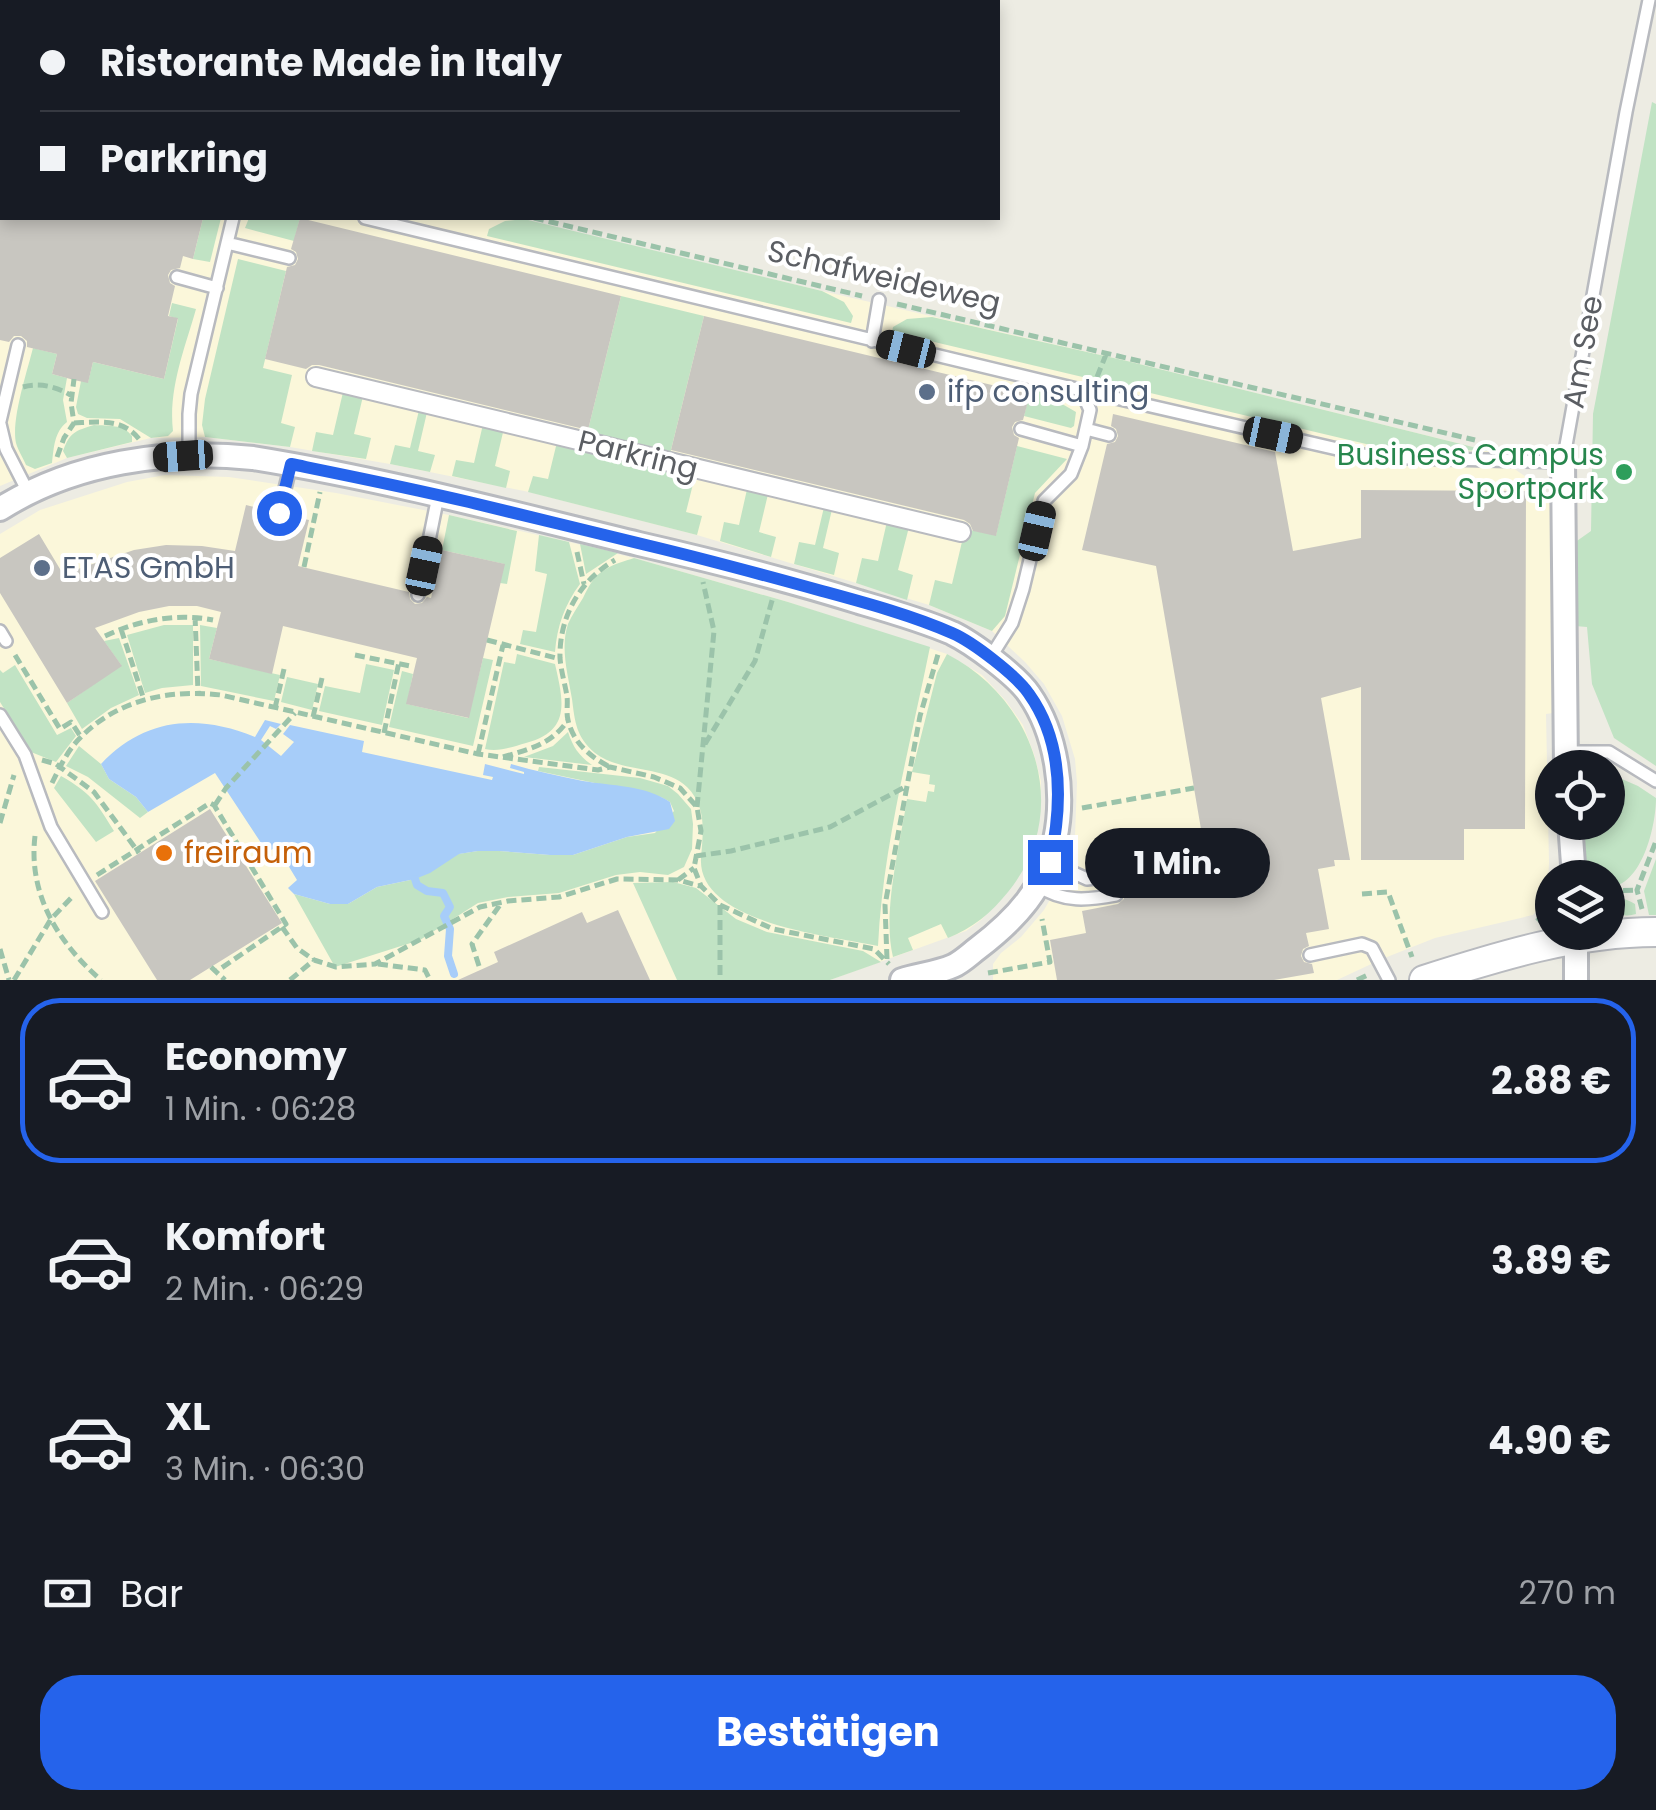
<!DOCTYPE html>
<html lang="de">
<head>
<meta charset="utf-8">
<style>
	body { margin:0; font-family:Poppins,sans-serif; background:#20242c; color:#f1f3f6; height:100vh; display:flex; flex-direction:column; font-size:38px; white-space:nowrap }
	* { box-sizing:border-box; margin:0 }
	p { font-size:32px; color:#9ea1a6 }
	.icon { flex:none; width:55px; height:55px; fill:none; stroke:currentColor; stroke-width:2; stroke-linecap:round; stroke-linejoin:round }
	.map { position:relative; height:980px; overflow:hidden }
	.drawer { display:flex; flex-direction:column; background:#171b24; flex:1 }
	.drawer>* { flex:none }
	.guide { position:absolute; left:0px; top:0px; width:1000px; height:220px; box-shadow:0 5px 15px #0003; display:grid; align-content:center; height:220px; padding:0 40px; background:#171b24 }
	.tools { position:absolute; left:1535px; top:750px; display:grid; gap:20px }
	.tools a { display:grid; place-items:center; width:90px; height:90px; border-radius:50%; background:#171b24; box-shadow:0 5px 15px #0003; font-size:50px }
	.end { position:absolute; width:45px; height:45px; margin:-22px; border:12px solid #2563eb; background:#fff; box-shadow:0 0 0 5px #fff }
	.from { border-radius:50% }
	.bubble { position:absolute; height:70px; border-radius:35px; background:#171b24; box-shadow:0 5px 15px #0003; font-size:32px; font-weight:700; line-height:70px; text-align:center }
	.car { position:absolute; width:30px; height:60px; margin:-30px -15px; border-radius:12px; box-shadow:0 0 8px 2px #0007; background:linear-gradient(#222 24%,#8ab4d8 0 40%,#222 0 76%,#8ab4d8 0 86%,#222 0) }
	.guide b { display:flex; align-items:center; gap:35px; height:95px; font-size:38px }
	.guide b+b { border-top:2px solid #363941 }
	.guide i { width:25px; height:25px; background:#f1f3f6 }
	ul { padding:18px 0 0; list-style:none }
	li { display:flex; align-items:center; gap:30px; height:165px; margin:0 20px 15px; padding:0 20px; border:5px solid transparent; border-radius:40px }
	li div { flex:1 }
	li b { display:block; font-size:38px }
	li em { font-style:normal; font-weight:700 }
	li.selected { border-color:#2563eb }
	li>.icon { width:90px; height:90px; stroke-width:1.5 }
	.pay { display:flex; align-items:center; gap:25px; height:110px; padding:0 40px; font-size:38px }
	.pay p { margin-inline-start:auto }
	.button { display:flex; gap:20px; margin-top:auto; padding:20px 40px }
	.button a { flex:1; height:115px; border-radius:40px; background:#2563eb; color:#fff; font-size:40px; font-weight:700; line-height:115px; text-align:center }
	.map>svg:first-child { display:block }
</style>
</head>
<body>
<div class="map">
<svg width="1656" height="980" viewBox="0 0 1656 980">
	<rect width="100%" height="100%" fill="#edece3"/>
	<path fill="#fbf7da" d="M0,94L2,95V218H516L822,291L1127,361L1489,451L1533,482L1543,492L1550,503L1553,713L1546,714L1549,863L1547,899L1533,915L1435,938L1382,959L1337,980H993V964L1001,953L1021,937L1044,910L1056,889L1075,836L1077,783L1075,759L1062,716L1044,684L1025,662L992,631L929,605L697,535L529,492L390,464L290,447L205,437L151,438L67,458L0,486Z
		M165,475L229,477L336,493L449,515L569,542L634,558L788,602L947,654L982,675L1006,701L1023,725L1034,754L1041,781L1040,812L1035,843L1008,891L981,920L966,931L830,980H0V534L40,510L127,482Z"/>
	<path fill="#c1e3c4" d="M0,0H247L246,2H2V59L0,58Z
		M1652,102L1656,104V766L1614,738L1592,684L1587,627L1575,626L1574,543L1591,531L1593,414Z
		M203,218H221L210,262L193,259Z
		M249,218H300L294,241L245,228Z
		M524,219L822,291L844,302L853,316L851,323L487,236L489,229L505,221Z
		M238,259L286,271L263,368L292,375L281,423L295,427L290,447L205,437L202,425L205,399Z
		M621,296L704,316L669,458L586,438Z
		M172,303L196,309C185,348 168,389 173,431L168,436L151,438L120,419L87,418L78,414L76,407L81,381L88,382L93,362L164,379L178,319L169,316Z
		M932,317L1127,361L1489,451L1383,448L892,332L893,327L907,319Z
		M33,348L57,354L52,374L67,378L63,400L67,422C54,432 54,448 52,463L35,469L26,465C23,458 18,450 16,443C11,420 27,372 33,348Z
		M1031,386L1076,412L1074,426L1071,428L1024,416Z
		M344,388L364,392L354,434L371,438L366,459L312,451L316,432L333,435Z
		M420,406L428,408L418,451L435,455L430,472L390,464L395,445L410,448Z
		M484,420L505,424L495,466L510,471L506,488L452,476L456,460L474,463Z
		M94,425C108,426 123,424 132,436V442L67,458L63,451C70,432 75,431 94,425Z
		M558,438L696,472L686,512L702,516L697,535L528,492L533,476L548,479Z
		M1017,446L1067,459L1035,493L1005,616L992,631L929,605L935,580L952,584L965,529L996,535Z
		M748,485L769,490L759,532L776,537L771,557L720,541L724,522L739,525Z
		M825,503L833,505L823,548L839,553L834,575L794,564L799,542L815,545Z
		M449,515L517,531L507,584L500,583L504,564L442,550Z
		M888,517L910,523L898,570L913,575L907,600L856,583L862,558L878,561Z
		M539,535L569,542L580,584C565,604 557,626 555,652L520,644L523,630L536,632L547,574L535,571Z
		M580,544L618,553L586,574Z
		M634,558L788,602L930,647C910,746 883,845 878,946C833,936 697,924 701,858C703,832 707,807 687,787C665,765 620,773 595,753C576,737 575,722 572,699C568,675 560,648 568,624C572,615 578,606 583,598C589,586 593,576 606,569C614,564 625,561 634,558Z
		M164,625H193V685L162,688L145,693L127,635Z
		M200,625L217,628L209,659L280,675L274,701L201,686Z
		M119,638L139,695L111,708L82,729L67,703L121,665L104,641Z
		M517,654L555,664C563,700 572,731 526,743C512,747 499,752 485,749L504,662L515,664Z
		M947,654C1035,699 1074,811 1008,892C991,913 973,928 948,938L941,924L908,938L913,950L893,957C882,913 900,845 907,799L926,802L928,791L934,792L935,785L929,784L930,775L912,772L937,673Z
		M483,658L493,660L473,746L389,727L402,671L413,674L407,704L468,718Z
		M366,664L394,670L382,725L319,711L325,686L360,693Z
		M15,665L57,735L71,728L76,736L56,762L31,752L0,702V670L3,673Z
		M287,677L318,684L312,710L281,702Z
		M568,732C573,747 579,756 592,765L524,757L553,746Z
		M79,746L101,764L109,779L136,797L148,812L140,818L88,777L66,766Z
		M539,767L640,778L668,786L678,794L691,809L693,824L692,849L684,867L668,875L640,872L616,875L559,893L508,897L478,903L420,940L335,967L294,894L330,904H348L377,887L415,879L458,854L478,851H499L550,855H573L627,837L655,833L674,811L670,802L661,797L538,771Z
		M1608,773L1638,786L1656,798C1656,826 1642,887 1608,887V878L1584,877L1583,875V823L1608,822Z
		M61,776C91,793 96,802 114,831L96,842L54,788Z
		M1656,859V915H1649L1644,891Z
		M673,882L696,888L736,919L767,932L863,951L881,962L830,980H677L633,883Z
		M1608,897C1619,897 1625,898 1635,904L1636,914C1627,917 1616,915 1608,909Z"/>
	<path fill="#a7cdf9" d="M265,720L281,724L276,729L270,726L261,740L281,756L294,742L283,734L290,725L364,741L362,752L492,780L493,777L483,775L485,764L524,774V772L510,768L511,764C535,771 559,776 583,781C612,786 645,785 670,802L675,821L669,829L627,837L573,855H550L499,851H478L459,854L430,873L415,879L377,887L348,904H330L294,894L288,888L297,880L277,847L267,852L215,773L148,812L136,797L109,779L101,764C145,717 199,714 255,737Z"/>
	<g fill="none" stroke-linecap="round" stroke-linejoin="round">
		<path stroke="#a7cdf9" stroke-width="8" d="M415,879L417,885L427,891L443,893L450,907L444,916L450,929L448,956L454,974"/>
	</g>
	<path fill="#c8c6c0" d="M0,218H203L193,259L183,256L180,268L171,270L168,275L170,283L175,286L168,316L178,318L164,379L93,362L88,383L74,380L52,374L57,354L27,347V341L21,336H14L9,342L0,340Z
		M300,218L621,296L588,430L319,365H312L306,369L265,359L287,267L295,265L298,259L296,252L291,249Z
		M704,316L1030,394L1023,420L1015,422L1012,427L1014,435L1019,438L996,536L973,531L970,524L964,520L671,450Z
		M1113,414L1275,452L1293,551L1361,538V490L1526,491L1525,829H1464V860H1361V687L1321,698L1350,860H1334L1335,866L1318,869L1329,929L1306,933L1309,946L1303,949L1301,956L1304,962L1312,964L1314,973L1274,980H1057L1050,940L1086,933L1082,911L1118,904L1124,899V890L1114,885L1121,881L1122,874L1118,868L1111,867L1107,847L1201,829L1156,566L1082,550L1107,444L1115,442L1118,436L1116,429L1111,426Z
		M246,505L270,511L272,519L278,522L285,520L288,515L309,520L298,566L409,592L410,599L415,604L422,603L427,597L431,598L442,550L505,564L469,718L406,704L417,658L283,626L272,674L209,659L221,612L197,606H169L139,612L95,628L122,666L67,703L0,593V558L39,534L63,574L134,550L166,545L202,546L235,551Z
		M210,809L282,923L190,980H157L95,881Z
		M618,910L650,980H458L498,962L494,952L582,912L587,923Z"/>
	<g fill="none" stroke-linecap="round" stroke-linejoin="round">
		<defs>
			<path id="service" d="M0,141H2
				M365,218L1081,390L1090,410L1082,446L1071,474L1044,501L1023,589L1012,623L990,658
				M227,243L289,258
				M177,277L217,288
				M872,341L879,300
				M1081,390L1372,457L1563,462L1626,112L1649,0
				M0,421L18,345
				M0,424L6,449L28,492
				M1021,429L1082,446
				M1086,429L1109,435
				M189,455V414L191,394L233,218
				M279,513L291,464
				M418,595L438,496
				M0,631L6,641
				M0,715L25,755L51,827L102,912
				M1565,752H1609L1656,781
				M1050,862L1087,879L1113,876
				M1039,886C1063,903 1089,900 1116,895
				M1310,955L1362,944L1372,948L1389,980"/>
			<path id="pedestrian" d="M316,377L961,532"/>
			<path id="minor" d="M1563,462L1566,768
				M0,509C74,462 167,449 253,458C383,479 511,513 639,544C713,561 786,579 859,602C890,611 922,620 952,633C973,643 1017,676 1029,694C1057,734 1065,794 1055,840C1045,888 1016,919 978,948C970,954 962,962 953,966C937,973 918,975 902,980
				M1570,822L1574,878
				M1576,980V932"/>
			<path id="tertiary" d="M1424,980C1499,956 1576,932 1656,932"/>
		</defs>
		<use href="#service" stroke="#b8babf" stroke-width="16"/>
		<use href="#pedestrian" stroke="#b8babf" stroke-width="22"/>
		<use href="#minor" stroke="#b8babf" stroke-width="28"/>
		<use href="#tertiary" stroke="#b8babf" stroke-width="32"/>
		<path stroke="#9bc3aa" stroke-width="5" stroke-dasharray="10 5" stroke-linecap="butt" d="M223,2L224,0
			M0,86L2,87
			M534,218L862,296
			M897,304L1475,440
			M1097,377L1107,352
			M23,387C39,382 58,387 72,396
			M74,423C98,422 123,418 139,439
			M57,457L64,438L74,423L71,403L74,379
			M577,552L584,584
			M304,567L320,492
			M195,616L198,692
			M121,629L144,700
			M105,636C139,620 176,613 213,620
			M487,640L560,659
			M15,655L60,729L71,722L81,737
			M355,655L410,666
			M275,708L284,669
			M313,717L322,678
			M384,733L399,662
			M705,744L755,661L773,597
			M478,754L503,645
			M503,757C530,749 552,744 568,720
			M42,760L56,764L94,792L139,853
			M608,766C589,756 573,742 568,720C566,713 568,704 567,696C565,684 561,671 560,658C559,617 580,580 615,560
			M52,783C60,767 68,749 82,736C119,699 171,689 221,695L478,754L598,770L610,767L654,777L680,788L697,807L701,831L694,868L701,886L720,905L773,929L874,949L889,964
			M215,805L226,788L295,713
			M697,807L714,631L703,582
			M1082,808L1194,788
			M0,823L14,775
			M35,836C28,894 58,943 101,980
			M696,856L731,851L830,827L905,787
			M97,875L210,803L214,805L286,924L217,971
			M678,880L694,868
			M1608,891L1637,890
			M1362,894L1388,892L1412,957
			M720,905V980
			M1642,909L1637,890L1656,841
			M1537,921L1552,906
			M282,927L297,948L314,960
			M0,949L9,980
			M887,959L885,905L920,716L939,651
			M378,964L425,970L430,980
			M479,966L472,944L500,905
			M211,967L225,980
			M988,973L1050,962L1042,919
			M14,980L51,919L74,895
			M290,980L314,960L336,967L375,964L480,907L508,901L559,897L617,879L678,880L700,886
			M1357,980L1370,974"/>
		<use href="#service" stroke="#fff" stroke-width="11"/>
		<use href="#pedestrian" stroke="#fff" stroke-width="18"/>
		<use href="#minor" stroke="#fff" stroke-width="22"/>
		<use href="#tertiary" stroke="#fff" stroke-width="28"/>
	</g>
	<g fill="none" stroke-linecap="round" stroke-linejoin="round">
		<path stroke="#2563eb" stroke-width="12" d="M279,513L291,464C350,476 410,488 469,502C528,516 587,531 646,545C705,559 764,575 822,591C866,603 911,615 952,633C973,642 1017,676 1029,694C1064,743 1062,807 1050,862"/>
	</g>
	<g fill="#5c6f8a" stroke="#fff" stroke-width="4">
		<circle cx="927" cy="392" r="10"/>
		<circle cx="42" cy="568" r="10"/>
	</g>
	<circle fill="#2e9e5b" stroke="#fff" stroke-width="4" cx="1624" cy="472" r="10"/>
	<circle fill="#e8710a" stroke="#fff" stroke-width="4" cx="164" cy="853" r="10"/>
	<g text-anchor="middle" stroke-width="8" stroke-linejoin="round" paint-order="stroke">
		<g font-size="30" fill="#5b5e63" stroke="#fff">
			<text transform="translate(884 277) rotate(13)" y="10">Schafweideweg</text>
			<text transform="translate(1583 352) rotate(-80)" y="10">Am See</text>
			<text transform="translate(638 455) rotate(14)" y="10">Parkring</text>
		</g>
		<g font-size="30" fill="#4e5e75" stroke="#fff" text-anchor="start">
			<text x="947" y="402">ifp consulting</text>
			<text x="62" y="578">ETAS GmbH</text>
		</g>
		<g font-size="30" fill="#27864d" stroke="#fff" text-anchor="end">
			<text x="1604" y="465">Business Campus<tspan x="1604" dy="34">Sportpark</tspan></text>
		</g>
		<g font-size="30" fill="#c56008" stroke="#fff" text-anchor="start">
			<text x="184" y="863">freiraum</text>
		</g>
	</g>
</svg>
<div class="tools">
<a><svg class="icon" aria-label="locate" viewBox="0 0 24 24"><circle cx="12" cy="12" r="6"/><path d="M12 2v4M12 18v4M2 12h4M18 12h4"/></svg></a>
<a><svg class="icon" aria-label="layers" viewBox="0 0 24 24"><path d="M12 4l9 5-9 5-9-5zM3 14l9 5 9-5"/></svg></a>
</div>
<i class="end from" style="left:279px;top:513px"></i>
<i class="end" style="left:1050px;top:862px"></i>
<div class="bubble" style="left:1085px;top:828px;width:185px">1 Min.</div>
<i class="car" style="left:906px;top:349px;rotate:284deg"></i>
<i class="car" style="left:1273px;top:435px;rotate:102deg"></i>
<i class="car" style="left:183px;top:456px;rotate:266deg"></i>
<i class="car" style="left:1037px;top:531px;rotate:13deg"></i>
<i class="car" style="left:424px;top:566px;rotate:12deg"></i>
<div class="guide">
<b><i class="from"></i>Ristorante Made in Italy</b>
<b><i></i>Parkring</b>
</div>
</div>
<section class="drawer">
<ul>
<li class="selected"><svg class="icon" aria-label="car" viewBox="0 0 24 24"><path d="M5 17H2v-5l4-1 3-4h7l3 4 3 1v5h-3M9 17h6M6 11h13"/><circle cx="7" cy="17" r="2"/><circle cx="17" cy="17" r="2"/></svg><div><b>Economy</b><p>1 Min. · 06:28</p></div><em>2.88 €</em></li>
<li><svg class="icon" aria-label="car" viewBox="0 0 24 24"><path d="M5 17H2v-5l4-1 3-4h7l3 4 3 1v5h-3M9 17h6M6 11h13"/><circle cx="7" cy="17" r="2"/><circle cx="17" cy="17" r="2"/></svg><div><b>Komfort</b><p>2 Min. · 06:29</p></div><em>3.89 €</em></li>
<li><svg class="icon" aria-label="car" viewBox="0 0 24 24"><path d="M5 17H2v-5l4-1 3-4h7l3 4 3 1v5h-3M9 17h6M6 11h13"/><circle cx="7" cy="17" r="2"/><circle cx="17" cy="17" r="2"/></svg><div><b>XL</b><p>3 Min. · 06:30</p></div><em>4.90 €</em></li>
</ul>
<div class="pay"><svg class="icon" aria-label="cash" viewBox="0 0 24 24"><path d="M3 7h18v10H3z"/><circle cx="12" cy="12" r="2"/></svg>Bar<p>270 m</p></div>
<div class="button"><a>Bestätigen</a></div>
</section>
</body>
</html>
